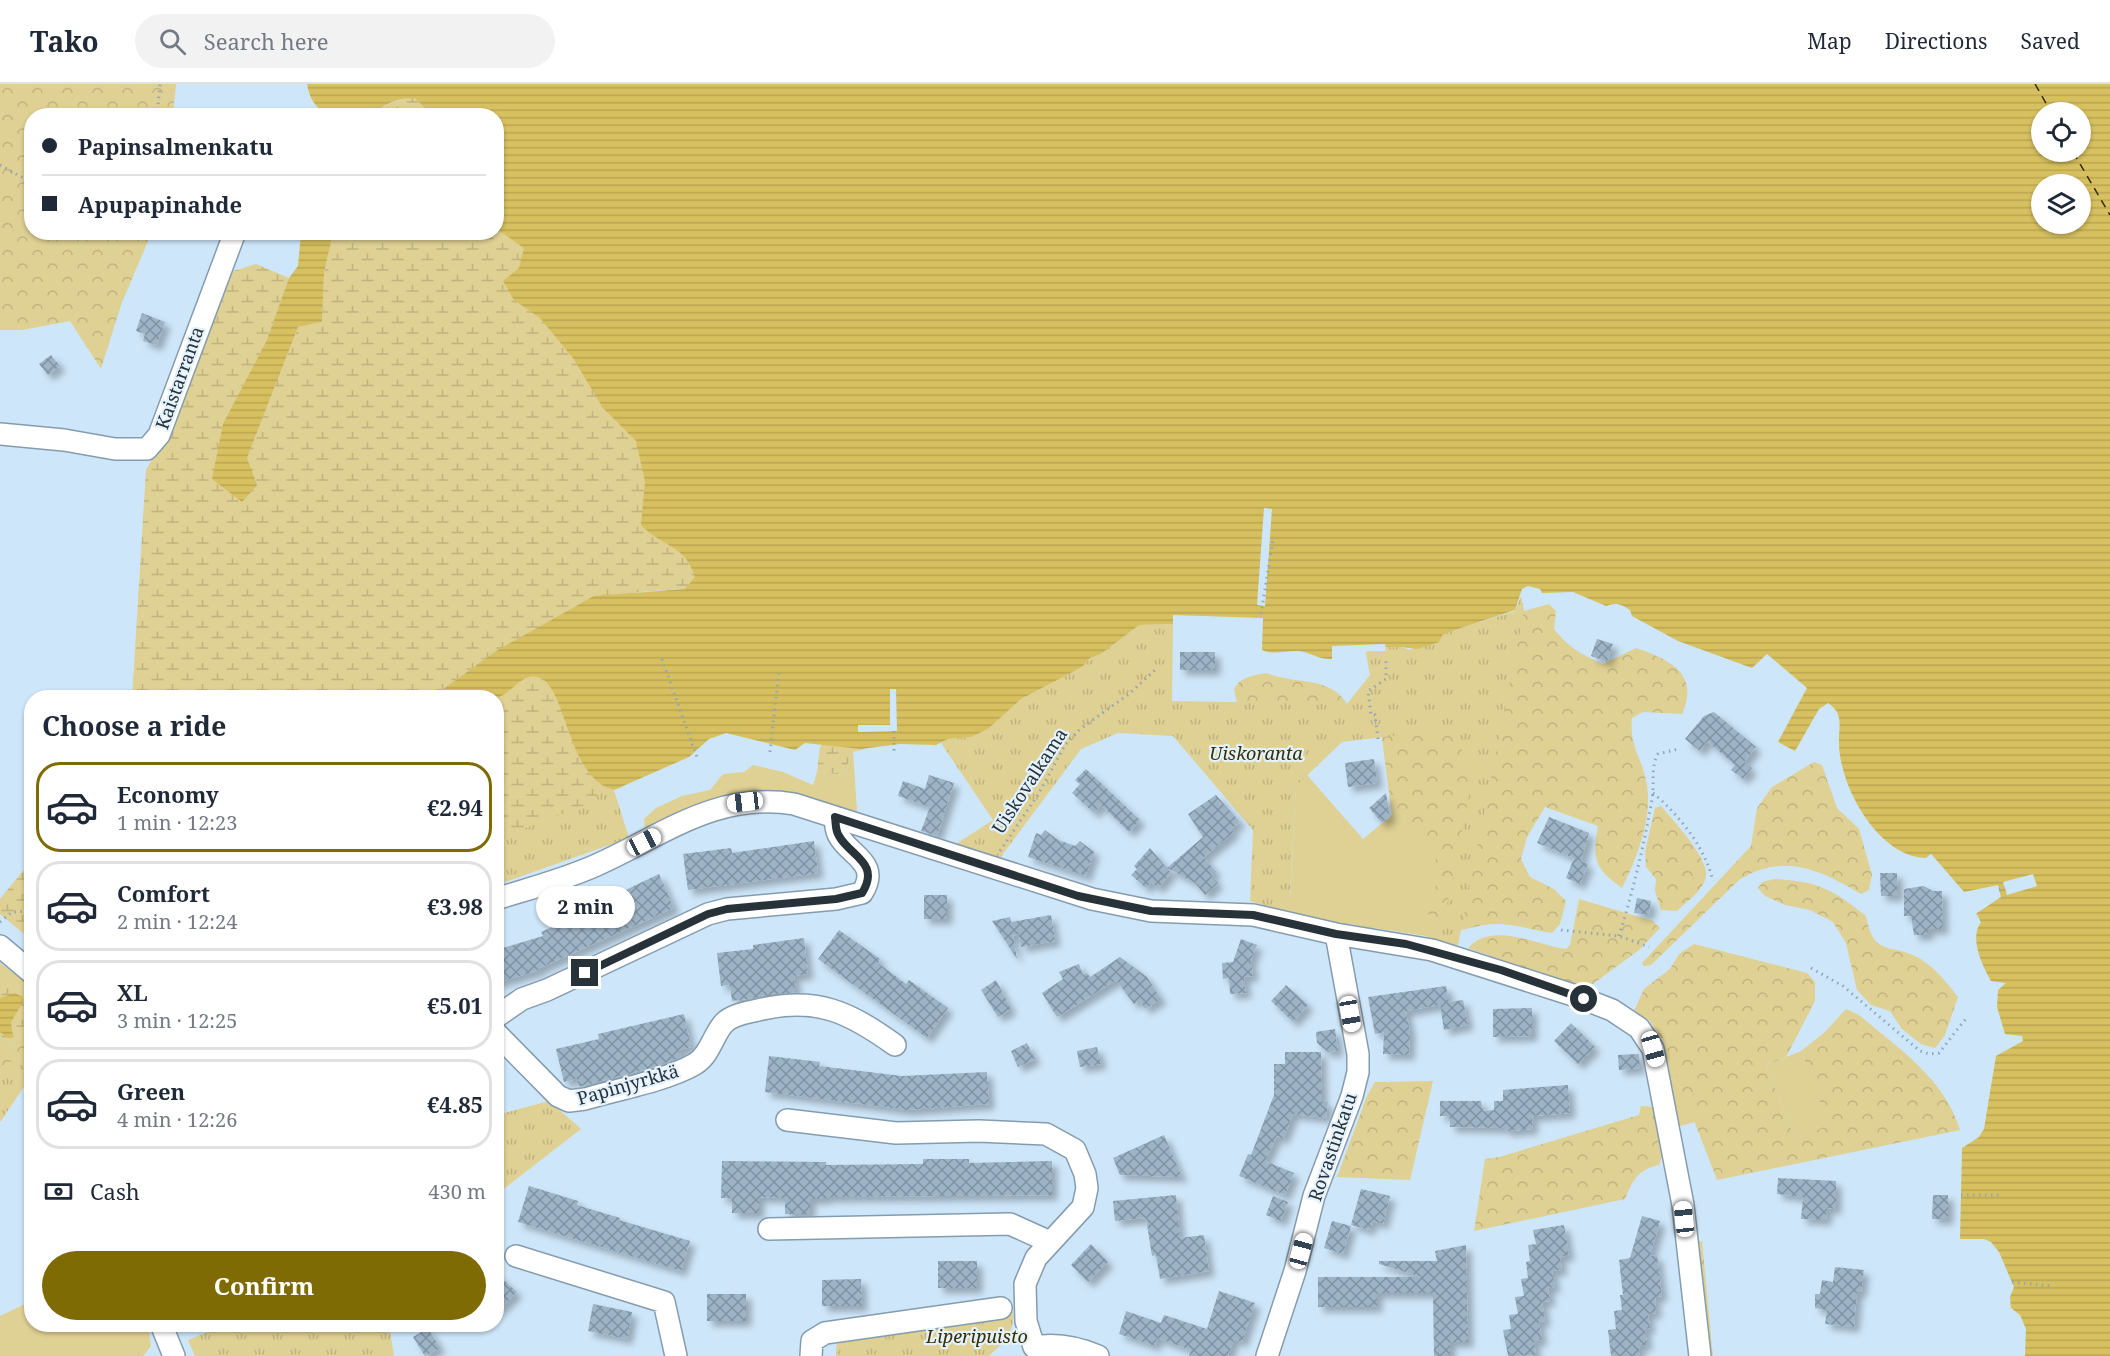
<!DOCTYPE html>
<html lang="en">
<head>
<meta charset="utf-8">
<style>
	body { margin:0; font-family:"Noto Serif",serif; background:#f2f2f3; color:#1f2937; height:100vh; display:flex; flex-direction:column; font-size:22px; white-space:nowrap }
	* { box-sizing:border-box; margin:0 }
	p { font-size:20px; color:#747a83 }
	.icon { flex:none; width:33px; height:33px; fill:none; stroke:currentColor; stroke-width:2; stroke-linecap:round; stroke-linejoin:round }
	.map { position:relative; flex:1; overflow:hidden }
	.panel { position:absolute; left:24px; top:606px; width:480px; height:642px; display:flex; flex-direction:column; background:#fff; border-radius:24px; box-shadow:0 2px 4px #0004 }
	.panel>* { flex:none }
	.guide { position:absolute; left:24px; top:24px; width:480px; height:132px; border-radius:24px; box-shadow:0 2px 4px #0004; display:grid; align-content:center; height:132px; padding:0 18px; background:#fff }
	.controls { position:absolute; left:2031px; top:18px; display:grid; gap:12px }
	.controls a { display:grid; place-items:center; width:60px; height:60px; border-radius:50%; background:#fff; box-shadow:0 2px 4px #0004; font-size:30px }
	.end { position:absolute; width:27px; height:27px; margin:-14px; border:8px solid #283239; background:#fff; box-shadow:0 0 0 3px #fff }
	.from { border-radius:50% }
	.bubble { position:absolute; height:42px; border-radius:21px; background:#fff; box-shadow:0 2px 4px #0004; font-size:20px; font-weight:700; line-height:42px; text-align:center }
	.car { position:absolute; width:18px; height:36px; margin:-18px -9px; border-radius:8px; box-shadow:0 0 4px 2px #0007; background:linear-gradient(#fff 24%,#345 0 40%,#fff 0 76%,#345 0 86%,#fff 0) }
	.guide b { display:flex; align-items:center; gap:21px; height:57px; font-size:22px }
	.guide b+b { border-top:2px solid #e0e1e3 }
	.guide i { width:15px; height:15px; background:#1f2937 }
	ul { padding:0; list-style:none }
	li { display:flex; align-items:center; gap:18px; height:90px; margin:0 12px 9px; padding:0 6px; border:3px solid #e0e1e3; border-radius:24px }
	li div { flex:1 }
	li b { display:block; font-size:22px }
	li em { font-style:normal; font-weight:700 }
	li.current { border-color:#7e6b03 }
	li>.icon { width:54px; height:54px; stroke-width:1.5 }
	h2 { padding:0 18px; font-size:27px; line-height:72px }
	.pay { display:flex; align-items:center; gap:15px; height:66px; padding:0 18px; font-size:22px }
	.pay p { margin-inline-start:auto }
	.primary-button { display:flex; gap:12px; margin-top:auto; padding:12px 18px }
	.primary-button a { flex:1; height:69px; border-radius:36px; background:#7e6b03; color:#fff; font-size:24px; font-weight:700; line-height:69px; text-align:center }
	header { display:flex; align-items:center; gap:36px; box-sizing:border-box; height:84px; padding:0 30px; background:#fff; border-bottom:2px solid #e0e1e3 }
	header strong { font-size:28px }
	nav { display:flex; gap:33px; margin-inline-start:auto; font-size:21px }
	.search { width:420px; height:54px; background:#f2f2f3; display:flex; align-items:center; gap:15px; box-sizing:border-box; padding:0 21px; border-radius:33px; color:#747a83; font-size:22px }
	.map>svg:first-child { display:block }
</style>
</head>
<body>
<header>
<strong>Tako</strong>
<div class="search"><svg class="icon" aria-label="search" viewBox="0 0 24 24"><circle cx="10" cy="10" r="6"/><path d="M15 15l6 6"/></svg>Search here</div>
<nav><a>Map</a><a>Directions</a><a>Saved</a></nav>
</header>
<div class="map">
<svg width="2110" height="1272" viewBox="0 0 2110 1272">
	<defs>
		<pattern id="forest-crowns" width="20" height="18" patternUnits="userSpaceOnUse" patternTransform="scale(1.5)"><rect width="20" height="18" fill="#dfd093"/><path d="M2 6a3 3 0 1 1 6 0M12 15a3 3 0 1 1 6 0" fill="none" stroke="#bfb380"/></pattern>
		<pattern id="wetland-marsh" width="20" height="14" patternUnits="userSpaceOnUse" patternTransform="scale(1.5)"><rect width="20" height="14" fill="#dfd093"/><path d="M1 5h8M5 5V1M11 12h8M15 12V8" fill="none" stroke="#bfb380"/></pattern>
		<pattern id="park-tufts" width="24" height="20" patternUnits="userSpaceOnUse" patternTransform="scale(1.5)"><rect width="24" height="20" fill="#dfd093"/><path d="M3 7l-1-3M5 7V3M7 7l1-3M15 17l-1-3M17 17v-4M19 17l1-3" fill="none" stroke="#bfb380"/></pattern>
		<pattern id="water-rules" width="6" height="5" patternUnits="userSpaceOnUse" patternTransform="scale(1.5)"><rect width="6" height="5" fill="#d7c05f"/><path d="M0 2.5h6" fill="none" stroke="#b9a553"/></pattern>
		<pattern id="building-cross-hatch" width="8" height="8" patternUnits="userSpaceOnUse" patternTransform="scale(1.5)"><rect width="8" height="8" fill="#9db4c7"/><path d="M0 0l8 8M0 8l8-8" fill="none" stroke="#8093a3"/></pattern>
		<filter id="shadow"><feDropShadow dx="5.5" dy="5.5" stdDeviation="3" flood-color="#0004"/></filter>
	</defs>
	<rect width="100%" height="100%" fill="#cee6f9"/>
	<path fill="#dfd093" d="M1450,644L1460,848L1458,861L1447,862L1427,855L1426,852L1375,844L1368,845L1352,840L1348,842L1284,827L1290,815L1296,702L1307,691L1363,755L1392,731L1382,653Z
		M853,667L857,727L850,728L806,714L645,746L644,735L656,724L682,712L710,706L723,690L744,688L753,681L783,688L813,701L817,688L847,691L850,669Z
		M0,879L31,902V913L0,890Z
		M1635,925C1670,950 1680,999 1695,1038L1680,1042V1059Z
		M1801,967L1830,1041L1795,1055L1766,981Z
		M31,1217L32,1240L148,1241L151,1262L143,1272H0V1232Z"/>
	<path fill="url(#forest-crowns)" d="M0,0H176L173,31L32,32V148L148,149V157L121,221L101,285L70,237L22,246H0Z
		M1521,513L1524,527L1549,520L1556,527L1554,545C1568,563 1582,571 1603,580L1636,564C1670,576 1700,589 1682,630L1643,628L1632,634C1629,661 1641,672 1646,697C1654,731 1637,774 1622,804C1594,784 1592,775 1598,742L1545,723L1527,753L1521,775L1530,793L1554,805L1566,817L1560,840L1552,849C1534,846 1514,840 1496,840C1465,840 1448,862 1425,825L1441,791L1436,782L1435,763L1392,731L1382,653L1384,643L1515,527Z
		M1267,589C1293,601 1330,591 1347,620L1238,624L1234,605C1240,593 1254,591 1267,589Z
		M1814,678L1822,681L1837,724L1859,745L1872,791L1869,806L1861,810C1821,786 1782,768 1739,796L1651,881L1644,882L1642,879L1751,762L1757,724L1772,703Z
		M1661,722C1673,737 1713,777 1705,796C1700,809 1686,818 1677,827L1661,826L1655,807L1656,795L1646,783L1645,768L1655,724Z
		M1775,795C1818,797 1832,805 1866,832C1874,876 1893,857 1922,876C1936,885 1948,900 1958,913L1945,951L1935,964L1921,960L1902,945L1890,927L1871,921L1857,906L1846,859L1833,838L1810,826L1785,821L1765,812L1758,804L1762,798Z
		M1579,815L1653,837L1660,844L1639,866L1590,902L1583,905L1468,864C1493,837 1535,861 1566,865L1570,861Z
		M1694,860L1807,889L1815,898V917L1786,973L1766,981L1795,1055L1829,1041L1801,967L1824,949L1846,925L1859,931C1898,964 1945,995 1960,1046L1717,1096L1663,956L1649,936L1634,927L1644,905L1670,885L1679,870Z
		M31,940V992L0,1038V952L13,960Z
		M1433,997L1410,1096L1337,1093L1367,1012L1375,998Z
		M1641,1022L1656,1023L1666,1061L1659,1081C1637,1086 1633,1096 1625,1115L1474,1147L1485,1075L1499,1073L1639,1031Z"/>
	<path fill="url(#wetland-marsh)" d="M491,13L864,392L685,505L638,508L496,567L432,613L132,614L146,386L170,344L230,188L256,180L289,194L266,258L247,374L298,243L322,238L324,189L333,149L496,148V32L376,31C389,5 464,13 491,13Z
		M537,575L622,704L608,705L589,722L497,758L496,614H485Z
		M825,656L867,664L850,669L847,691L817,688L820,663Z
		M31,777V856L0,830V815Z
		M0,890L31,913V940L13,960L0,952Z"/>
	<path fill="url(#park-tufts)" d="M1521,513L1524,527L1458,861L1440,855L1474,688L1450,645L1342,658L1296,702L1289,829L1250,817L1253,746L1173,652L1118,649L1081,665L1000,774L956,760L993,736L941,659L948,655L971,653L988,645L1021,615L1082,583L1090,574L1101,570L1139,541L1173,540L1172,617L1347,620L1370,591L1365,564L1401,563L1410,566L1442,550L1515,527Z
		M603,702L614,706L629,754L497,801V755L590,719Z
		M31,962V992L0,1038V986Z
		M549,1017L581,1045L497,1110V1031Z
		M1702,1157L1713,1272H1691L1680,1160Z
		M1013,1228C1015,1249 1003,1259 989,1272H836L837,1256Z
		M225,1241H389L394,1272H195L188,1256Z"/>
	<path fill="url(#water-rules)" fill-rule="evenodd" d="M307,0H2110V1272H2025L2026,1245L2020,1231L2011,1224L2010,1213L2014,1203L1999,1168L1991,1158L1984,1155H1960L1962,1064L1979,1053L1984,1045L1996,972L2023,957L2022,952L2005,950L1997,923L1998,906L2006,899L1991,897C1982,881 1969,854 1981,838L1964,808L1931,770L1926,774C1887,773 1856,727 1845,692C1842,683 1839,670 1839,660C1838,644 1845,630 1828,619L1819,625L1795,667L1778,658L1807,604L1767,570L1752,584L1678,557L1632,532L1630,526C1621,520 1616,518 1606,522L1573,508L1542,509L1540,505L1528,502L1522,505L1515,526L1443,550L1439,558L1418,565L1400,563L1336,565L1332,575C1318,576 1309,567 1296,567C1284,567 1273,571 1262,566L1263,534L1173,531V540L1139,541L1101,570L1090,574L1082,583L1021,615L988,645L971,653L948,655L936,661L900,660L861,665L805,659L795,666L726,649L709,655L689,673L614,706C566,694 567,600 538,593C523,588 512,608 499,613C488,618 448,613 432,613L496,567L594,512L685,505L695,493C685,460 662,463 641,441L645,398L636,357L603,324L573,274L540,234L514,216L503,197L519,184L524,164L497,145L496,32L432,31L415,14C401,14 383,18 376,31C344,31 314,40 307,0ZM2042,28H2080V68H2042ZM2042,100H2080V140H2042Z
		M301,149H333L324,189L322,238L298,243L247,374L257,401L242,418L212,395L223,340L266,258L289,194L298,182Z
		M15,909L23,913V918L11,938L13,953L8,954L0,948V914Z"/>
	<path fill="#cee6f9" d="M1264,424L1272,425L1265,522L1257,521Z
		M1385,560L1386,567L1338,568L1332,578V562Z
		M890,605H896L897,647L858,648V641H890Z
		M1931,770L1964,808L1998,801L2001,813L1974,831L1962,810L1931,774L1929,776L1926,774Z
		M2033,790L2037,802L2007,811L2003,798Z"/>
	<g fill="none" stroke-linecap="round" stroke-linejoin="round">
		<path stroke="#362d01" stroke-width="1.5" stroke-dasharray="8 6" stroke-linecap="butt" d="M2035,0L2051,28
			M2073,68L2110,131"/>
	</g>
	<path fill="url(#building-cross-hatch)" filter="url(#shadow)" d="M142,229L165,238L157,261L143,257L145,250L136,247Z
		M51,271L60,282L48,291L39,280Z
		M1597,555L1613,560L1607,578L1591,572Z
		M1180,568H1215V586H1180Z
		M1714,628L1756,663L1744,678L1752,684L1743,695L1731,686L1735,681L1707,657L1700,667L1685,655L1704,632Z
		M1374,675L1377,699L1348,703L1345,679Z
		M1086,685L1140,736L1129,748L1101,721L1094,729L1072,709L1080,700L1075,696Z
		M929,691L954,699L937,752L921,747L930,723L898,712L903,697L925,705Z
		M1386,709L1390,733L1382,739L1369,724Z
		M1216,711L1240,738L1231,745L1234,748L1204,773L1216,788L1211,791L1218,799L1205,811L1195,799L1167,784L1171,789L1158,804L1151,798L1146,804L1131,791L1137,785L1134,782L1150,764L1167,784L1203,753L1188,730Z
		M1549,733L1589,749L1581,777L1588,780L1580,800L1566,794L1574,774L1537,759Z
		M1045,746L1058,756L1075,762L1080,757L1094,768L1086,792L1028,773L1036,749L1041,751Z
		M814,757L818,789L688,806L683,770L731,764L732,769Z
		M1880,789H1897L1898,812H1881Z
		M659,790L674,824L540,884V886L496,899V866L543,852L541,848L616,814L615,811Z
		M1924,802L1933,807H1942L1943,845H1928V851H1914L1911,832H1904V805Z
		M924,811H947V835H924Z
		M1637,814L1651,817L1649,831L1634,829Z
		M1051,831L1055,857L1021,863L1019,850L1013,852L1017,875L992,837L1010,833L1011,838Z
		M839,846L880,875L878,879L906,900L909,896L948,924L927,954L818,875Z
		M804,854L808,890L794,892L796,908L732,917L730,901L721,902L717,869L753,865V861Z
		M1241,855L1257,861L1251,876L1253,892L1244,893L1246,909L1230,910L1229,894L1223,895L1222,879L1233,878Z
		M1120,873L1147,893L1161,915L1145,925L1140,916L1134,920L1116,896L1057,933L1042,909L1063,895L1059,888L1079,880L1083,891L1087,889L1090,893Z
		M996,896L1011,925L998,933L981,906Z
		M1286,901L1308,921L1293,938L1271,917Z
		M1446,902L1449,918L1463,916L1468,941L1444,946L1440,921L1406,927L1410,947L1409,971L1383,970L1384,948L1375,950L1368,913Z
		M1532,924V952L1493,953V925Z
		M684,930L691,963L679,966L681,973L652,984L582,1002L579,1003L577,995L564,998L556,965L599,955L598,950Z
		M1571,939L1595,963L1578,980L1554,957Z
		M1335,945L1338,967L1328,968L1317,959L1316,948Z
		M1027,959L1035,975L1018,983L1011,967Z
		M1097,963L1101,980L1080,983L1077,967Z
		M1285,968H1321L1322,1018H1328L1326,1034L1293,1030L1283,1055L1277,1052L1265,1077L1294,1089L1285,1111L1239,1092L1248,1070L1251,1071L1274,1011V980H1285Z
		M1639,970L1640,984L1619,986L1618,971Z
		M769,972L820,978L819,982L902,992L987,988L989,1020L908,1026L765,1008Z
		M1568,1001L1570,1029L1532,1032L1533,1045L1506,1047L1505,1044L1450,1043V1032H1440V1017H1481L1483,1027L1494,1026V1017H1503V1006Z
		M1164,1051L1182,1093L1120,1091L1113,1074Z
		M923,1075H969V1079L1052,1077V1111L826,1113V1115H810V1130H785V1114L759,1113V1129H732V1114H721L722,1077L826,1078V1081L923,1080Z
		M1778,1094L1836,1097V1125L1827,1124L1826,1136L1801,1135L1803,1113L1777,1110Z
		M529,1102L578,1117L577,1121L620,1134L619,1136L690,1157L681,1187L518,1138Z
		M1361,1105L1390,1112L1383,1140L1372,1137L1370,1146L1351,1141Z
		M1176,1111L1180,1154L1204,1151L1209,1187L1160,1195L1156,1171L1152,1172L1146,1134L1115,1137L1113,1117Z
		M1933,1111H1948V1135H1932Z
		M1273,1112L1288,1118L1281,1137L1266,1131Z
		M1642,1132L1660,1137L1650,1172L1657,1171L1662,1212L1655,1213L1656,1229L1648,1230L1650,1244L1645,1245L1647,1261L1639,1262L1640,1272H1611L1608,1246L1616,1245L1614,1227L1622,1226L1620,1211H1623L1619,1176L1630,1174Z
		M1332,1137L1351,1142L1343,1170L1324,1164Z
		M1564,1141L1569,1171L1560,1173L1562,1186L1552,1187L1555,1203L1548,1204L1550,1217L1542,1218L1545,1237L1539,1238L1542,1256L1534,1257L1536,1271L1508,1272L1503,1246L1511,1245L1509,1231L1518,1230L1515,1213L1524,1212L1521,1195L1528,1194L1526,1178L1530,1177L1528,1161L1536,1160L1533,1146Z
		M1091,1160L1108,1178L1088,1198L1071,1181Z
		M1466,1161L1468,1258H1450V1272H1434L1433,1209H1377V1223H1318V1193H1422L1379,1180V1177H1437L1435,1167Z
		M938,1177H977V1204H938Z
		M1835,1183L1864,1186L1861,1208H1857L1854,1243L1825,1240L1827,1226L1815,1224V1210H1820L1822,1196L1833,1198Z
		M496,1189L517,1208L496,1229Z
		M861,1195L862,1222H822V1196Z
		M1219,1207L1255,1219L1242,1258L1234,1255L1228,1272H1189L1191,1266L1157,1254L1155,1262L1119,1250L1126,1227L1161,1239L1164,1231L1207,1245Z
		M707,1210H746V1237H707Z
		M593,1220L632,1228L627,1255L588,1247Z
		M428,1244L440,1264L425,1272L413,1253Z"/>
	<g fill="none" stroke-linecap="round" stroke-linejoin="round">
		<defs>
			<path id="minor" d="M0,350L64,356L115,365H147L159,351L235,148
				M496,815C528,805 562,796 592,783C661,753 715,707 794,720L1092,815L1151,827L1253,831L1336,850L1432,866L1576,912L1612,926L1639,944L1653,965L1683,1121L1700,1272
				M0,862L32,889
				M496,933L522,915L547,906L708,830L727,825L836,815L862,809C881,779 850,772 839,752C835,746 836,739 835,733
				M496,949L558,1012L569,1017L585,1015C619,1005 665,997 695,980C710,971 713,951 724,939C733,930 747,929 758,926C817,912 849,928 895,961
				M787,1036L896,1049L979,1047L1046,1050L1075,1066L1085,1090L1087,1104L1083,1123L1036,1174L1025,1200L1026,1237L1034,1263C1057,1259 1077,1263 1098,1272
				M769,1145L1010,1140L1050,1158
				M516,1172L664,1218L676,1272
				M161,1240L174,1272
				M811,1272L812,1257L825,1249L1001,1224
				M1267,1272L1295,1187L1314,1112L1352,1012L1358,988V970L1336,850"/>
		</defs>
		<use href="#minor" stroke="#859cae" stroke-width="24"/>
		<path stroke="#93a6b5" stroke-width="3" stroke-dasharray="1.5 4.5" stroke-linecap="butt" d="M157,32L160,0
			M0,81L32,99
			M1261,530L1273,456
			M662,575L698,676
			M894,647V667
			M1378,655L1375,631H1371L1368,607L1386,595V577
			M770,668L779,587
			M1653,709C1679,731 1705,763 1713,797
			M1000,767L1039,709L1065,661L1080,645L1129,610L1155,586
			M1999,806L2005,804
			M0,838L12,828L32,827
			M1561,846L1619,852L1649,863
			M1619,852C1633,807 1644,762 1652,715C1655,699 1650,685 1658,670L1678,665
			M1811,884L1843,902L1920,967L1929,970L1939,969L1968,932
			M1961,1111H2002
			M2012,1198L2052,1202"/>
		<use href="#minor" stroke="#fff" stroke-width="21"/>
	</g>
	<g fill="none" stroke-linecap="round" stroke-linejoin="round">
		<path stroke="#283239" stroke-width="8" d="M585,889L708,830L727,825L836,815L862,809C881,779 850,772 839,752C835,746 836,739 835,733L1078,812L1151,827L1253,831L1336,850L1406,860L1501,886L1584,915"/>
	</g>
	<g text-anchor="middle" stroke-width="4.5" stroke-linejoin="round" paint-order="stroke">
		<g font-size="18" fill="#283239" stroke="#e4f2fe">
			<text transform="translate(180 294) rotate(-70)" y="6">Kaistarranta</text>
			<text transform="translate(1030 697) rotate(-57)" y="6">Uiskovalkama</text>
			<text transform="translate(628 1001) rotate(-16)" y="6">Papinjyrkkä</text>
			<text transform="translate(1333 1063) rotate(-71)" y="6">Rovastinkatu</text>
		</g>
		<g font-size="18" font-style="italic" fill="#372e02" stroke="#e4f2fe">
			<text x="1256" y="676">Uiskoranta</text>
			<text x="977" y="1259">Liperipuisto</text>
		</g>
	</g>
</svg>
<div class="controls">
<a><svg class="icon" aria-label="locate" viewBox="0 0 24 24"><circle cx="12" cy="12" r="6"/><path d="M12 2v4M12 18v4M2 12h4M18 12h4"/></svg></a>
<a><svg class="icon" aria-label="layers" viewBox="0 0 24 24"><path d="M12 4l9 5-9 5-9-5zM3 14l9 5 9-5"/></svg></a>
</div>
<i class="end from" style="left:1584px;top:915px"></i>
<i class="end" style="left:585px;top:889px"></i>
<div class="bubble" style="left:536px;top:802px;width:99px">2 min</div>
<i class="car" style="left:745px;top:718px;rotate:263deg"></i>
<i class="car" style="left:644px;top:758px;rotate:62deg"></i>
<i class="car" style="left:1350px;top:930px;rotate:170deg"></i>
<i class="car" style="left:1653px;top:965px;rotate:164deg"></i>
<i class="car" style="left:1684px;top:1135px;rotate:354deg"></i>
<i class="car" style="left:1301px;top:1167px;rotate:15deg"></i>
<div class="guide">
<b><i class="from"></i>Papinsalmenkatu</b>
<b><i></i>Apupapinahde</b>
</div>
<section class="panel">
<h2>Choose a ride</h2>
<ul>
<li class="current"><svg class="icon" aria-label="car" viewBox="0 0 24 24"><path d="M5 17H2v-5l4-1 3-4h7l3 4 3 1v5h-3M9 17h6M6 11h13"/><circle cx="7" cy="17" r="2"/><circle cx="17" cy="17" r="2"/></svg><div><b>Economy</b><p>1 min · 12:23</p></div><em>€2.94</em></li>
<li><svg class="icon" aria-label="car" viewBox="0 0 24 24"><path d="M5 17H2v-5l4-1 3-4h7l3 4 3 1v5h-3M9 17h6M6 11h13"/><circle cx="7" cy="17" r="2"/><circle cx="17" cy="17" r="2"/></svg><div><b>Comfort</b><p>2 min · 12:24</p></div><em>€3.98</em></li>
<li><svg class="icon" aria-label="car" viewBox="0 0 24 24"><path d="M5 17H2v-5l4-1 3-4h7l3 4 3 1v5h-3M9 17h6M6 11h13"/><circle cx="7" cy="17" r="2"/><circle cx="17" cy="17" r="2"/></svg><div><b>XL</b><p>3 min · 12:25</p></div><em>€5.01</em></li>
<li><svg class="icon" aria-label="car" viewBox="0 0 24 24"><path d="M5 17H2v-5l4-1 3-4h7l3 4 3 1v5h-3M9 17h6M6 11h13"/><circle cx="7" cy="17" r="2"/><circle cx="17" cy="17" r="2"/></svg><div><b>Green</b><p>4 min · 12:26</p></div><em>€4.85</em></li>
</ul>
<div class="pay"><svg class="icon" aria-label="cash" viewBox="0 0 24 24"><path d="M3 7h18v10H3z"/><circle cx="12" cy="12" r="2"/></svg>Cash<p>430 m</p></div>
<div class="primary-button"><a>Confirm</a></div>
</section>
</div>
</body>
</html>
